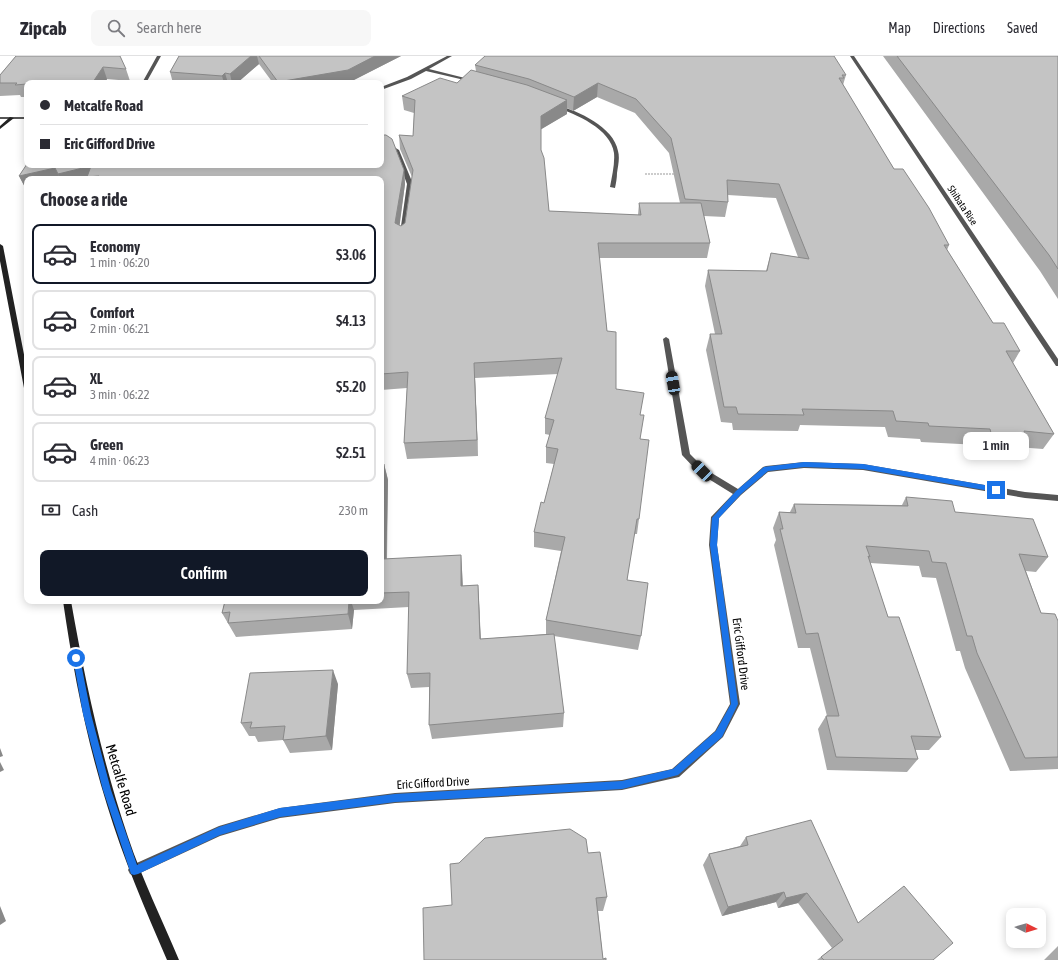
<!DOCTYPE html>
<html lang="en">
<head>
<meta charset="utf-8">
<style>
	body { margin:0; font-family:"Asap Condensed",sans-serif; background:#f7f7f7; color:#2b2b33; height:100vh; display:flex; flex-direction:column; font-size:15px; white-space:nowrap }
	* { box-sizing:border-box; margin:0 }
	p { font-size:13px; color:#7c7c81 }
	.icon { flex:none; width:22px; height:22px; fill:none; stroke:currentColor; stroke-width:2; stroke-linecap:round; stroke-linejoin:round }
	.map { position:relative; flex:1; overflow:hidden }
	.drawer { position:absolute; left:24px; top:120px; width:360px; height:428px; display:flex; flex-direction:column; background:#fff; border-radius:8px; box-shadow:0 2px 10px #0003 }
	.drawer>* { flex:none }
	.guide { position:absolute; left:24px; top:24px; width:360px; height:88px; border-radius:8px; box-shadow:0 2px 10px #0003; display:grid; align-content:center; height:88px; padding:0 16px; background:#fff }
	.needle { width:26px; rotate:95deg }
	.tools { position:absolute; left:1006px; top:852px; display:grid; gap:8px }
	.tools a { display:grid; place-items:center; width:40px; height:40px; border-radius:8px; background:#fff; box-shadow:0 2px 10px #0003; font-size:20px }
	.end { position:absolute; width:18px; height:18px; margin:-9px; border:5px solid #1a73e8; background:#fff; box-shadow:0 0 0 2px #fff }
	.from { border-radius:50% }
	.bubble { position:absolute; height:28px; border-radius:8px; background:#fff; box-shadow:0 2px 10px #0003; font-size:13px; font-weight:600; line-height:28px; text-align:center }
	.car { position:absolute; width:12px; height:24px; margin:-12px -6px; border-radius:5px; box-shadow:0 0 3px 1px #0007; background:linear-gradient(#222 24%,#8ab4d8 0 40%,#222 0 76%,#8ab4d8 0 86%,#222 0) }
	.guide b { display:flex; align-items:center; gap:14px; height:38px; font-size:15px }
	.guide b+b { border-top:1px solid #e1e1e2 }
	.guide i { width:10px; height:10px; background:#2b2b33 }
	ul { padding:0; list-style:none }
	li { display:flex; align-items:center; gap:12px; height:60px; margin:0 8px 6px; padding:0 8px; border:2px solid #e1e1e2; border-radius:8px }
	li div { flex:1 }
	li b { display:block; font-size:15px }
	li em { font-style:normal; font-weight:600 }
	li.selected { border-color:#111827 }
	li>.icon { width:36px; height:36px; stroke-width:1.5 }
	h2 { padding:0 16px; font-size:18px; line-height:48px }
	.pay { display:flex; align-items:center; gap:10px; height:44px; padding:0 16px; font-size:15px }
	.pay p { margin-inline-start:auto }
	.button { display:flex; gap:8px; margin-top:auto; padding:8px 16px }
	.button a { flex:1; height:46px; border-radius:8px; background:#111827; color:#fff; font-size:16px; font-weight:600; line-height:46px; text-align:center }
	header { display:flex; align-items:center; gap:24px; box-sizing:border-box; height:56px; padding:0 20px; background:#fff; border-bottom:1px solid #e1e1e2 }
	header strong { font-size:19px }
	nav { display:flex; gap:22px; margin-inline-start:auto; font-size:14px }
	.search { width:280px; height:36px; background:#f7f7f7; display:flex; align-items:center; gap:10px; box-sizing:border-box; padding:0 14px; border-radius:8px; color:#7c7c81; font-size:15px }
	.map>svg:first-child { display:block }
</style>
</head>
<body>
<header>
<strong>Zipcab</strong>
<div class="search"><svg class="icon" aria-label="search" viewBox="0 0 24 24"><circle cx="10" cy="10" r="6"/><path d="M15 15l6 6"/></svg>Search here</div>
<nav><a>Map</a><a>Directions</a><a>Saved</a></nav>
</header>
<div class="map">
<svg width="1058" height="904" viewBox="0 0 1058 904">
	<rect width="100%" height="100%" fill="#fff"/>
	<g fill="none" stroke-linecap="round" stroke-linejoin="round">
		<path stroke="#777" stroke-width="1.5" stroke-dasharray="0.5 1" stroke-linecap="butt" d="M645,118H677"/>
		<path fill="#555" fill-rule="evenodd" d="M157,0H161L146,27H142Z
			M447,0H452L429,13L473,24V26L426,15L411,23L381,34V31L407,21Z
			M850,0H854L1058,303V310H1056Z
			M557,49C578,55 614,71 618,95C620,102 618,110 617,117C617,122 616,127 615,132L610,131C612,120 615,108 614,97C611,73 576,58 555,51V50Z
			M0,61H27V63H0Z
			M381,83L399,94L413,128L406,177L403,179L400,177L407,128L395,96L381,86Z
			M666,281L669,283L690,398L705,413L738,433L763,411L766,410L804,406L863,408L1025,436L1058,439V445L1025,442L863,414L804,412L768,416L741,439L719,462L717,489L740,648L723,681L679,721L622,734L395,747L280,762L220,780L138,818L134,820L130,818L128,814L130,810L219,770L280,752L395,737L622,724L672,713L715,675L730,648L709,489L711,461L733,438L699,417L682,399L663,283Z"/>
		<path fill="#222" fill-rule="evenodd" d="M10,61L14,62L0,73V70Z
			M0,188L3,190L27,314V334L24,332L0,205Z
			M63,545H71C85,625 102,704 128,781C142,823 162,863 179,904H167C145,853 123,802 107,749C86,682 73,614 63,545Z"/>
	</g>
	<path fill="#a9a9a9" fill-rule="evenodd" d="M16,0L126,13L130,25L107,23L105,27H27V41H21L20,39L0,40V19Z
		M179,0H401L350,26L347,27H273L259,8L237,27H173L170,16Z
		M883,0H1058V243L1040,215Z
		M475,9L846,19L843,29L894,113L949,189L947,194L993,267L1020,295L1013,307L1054,378L1043,393L1017,391L1015,395L981,392L980,389L921,386L920,383L888,381L885,371L800,369L798,375L733,374L732,367L721,366L706,294L710,278H715L705,230L708,214L766,215L771,197L798,201L776,142L728,139V146L725,161L704,160L710,187L707,202H599L607,275L616,333L640,359L639,463L637,478H634L627,524L641,580L638,594L554,580L564,657L563,671L432,683L429,669V631L411,632L407,618L409,551L354,554L352,573L236,581L222,557L225,545H381V408H384L388,424L387,503L461,499L462,514L463,530L478,529L481,583L547,578H546V564L561,495L534,491V476L544,447L554,408L546,407V391L550,379L545,378V362L558,318L475,322L478,400L407,403L404,387L407,332L381,334V123H27V135L19,120L27,108L404,114L405,128L399,169L401,170L405,167L412,121L400,93L399,79L413,80L414,57L404,54L402,40L457,27L476,15ZM597,41L635,57L669,97L680,147H639L638,159L549,155L541,94V73L567,58V52L573,55Z
		M906,441L955,456L1048,501L1036,516L1026,515L1041,557L1058,565V713L1010,715L965,612L960,595H956L936,522L922,521L919,510L870,507L888,561L941,681L929,694H915L918,703L907,716L827,714L818,673L826,660H827L810,592H798L774,489L776,484L773,472L779,456H790L794,448L902,449Z
		M338,628L332,694L290,697L283,684L258,686L255,680H249L241,667Z
		M746,781L858,867L933,904H817L832,892L798,847L778,852L776,846L722,860L703,809L709,798L740,790Z
		M588,797L607,841L603,855H598L603,903L452,849Z
		M1058,890V904H1044Z"/>
	<path fill="#898989" d="M251,0H257L259,8L237,27H232L230,18Z
		M375,0H401L350,26L347,27H279L278,26Z
		M103,11L107,23L105,27H94L93,26Z
		M225,17L228,27H224L222,20Z
		M598,27L597,41L573,55L574,41Z
		M567,44V58L540,74L541,60Z
		M91,110L99,120L101,123H60L58,118Z
		M55,112L60,123H27V135L19,120Z
		M404,114L405,128L398,182L395,167Z
		M474,307L475,322L478,400L477,384Z
		M384,408L388,424L386,519L383,503Z
		M461,499L462,514L463,545L461,530Z
		M478,529L479,544L481,598L480,583Z
		M349,545H351L354,554L352,573L348,558Z
		M333,614L338,628L332,694L326,680Z
		M0,692L3,700L0,701Z
		M0,706L4,714L0,716Z
		M784,836L776,846L722,860L728,851Z
		M807,837L798,847L778,852L786,842Z
		M0,850L6,865L0,869Z"/>
	<path fill="#c4c4c4" stroke="#898989" d="M16,0H120L126,13L103,11L93,26L67,27H27V28L15,29L17,27H0V19Z
		M179,0H251L230,18L225,17L222,20L170,16Z
		M259,0H375L348,14L278,26Z
		M485,0H834L846,19H842L844,22H839L894,113H903L929,152L949,189H944L993,267H1004L1020,295H1006L1054,378L1024,375L1025,379L991,377L990,373L929,370L928,367L896,365L893,355L802,353L804,359L738,358L736,351H724L710,278H722L708,214L767,215L771,197L809,203L779,128L727,124L728,146L685,143L671,82L636,43L598,27L574,41L529,23L475,9Z
		M897,0H1058V213L1049,199Z
		M471,14L527,29L567,44L541,60V94L544,102L549,155L641,159L639,147H701L710,187H598L607,275L616,276V333L644,337L640,359H644L640,383L649,384L639,463H637L627,524L648,527L641,580L546,564L565,481L534,476L541,446L544,447L558,393L546,391L554,364L545,362L562,302L474,307L477,384L404,387L408,316L381,318V123H98L99,120L87,121L91,110L58,118L55,112L19,120L27,108V109H381V79H386L392,83L404,114L395,167L401,170L405,167L413,114L399,79L413,80L415,44L402,40L440,22L457,27Z
		M381,408H384L383,503L461,499V530L478,529L480,583L554,578L564,657L429,669L430,617L407,618L409,536L381,537Z
		M906,441L952,445L955,456L1033,463L1048,501L1019,498L1041,557L1055,558L1058,565V701L1025,702L977,597L972,580H967L946,507L932,506L929,495L866,490L870,501L868,500L888,561H899L941,681L911,680L918,703L836,701L826,660H839L818,577L806,578L780,473H783L779,456L796,457L794,448L908,450Z
		M225,545H349L348,558L228,567L230,556L222,557Z
		M333,614L326,680L283,684L285,670L250,672L252,666L241,667L250,617Z
		M811,764L858,867L904,830L953,887L933,904H824L821,901L843,884L807,837L786,842L784,836L728,851L709,798L748,789L746,781Z
		M570,773L586,783L588,797L600,796L607,841L596,842L603,903L606,902V904H424L423,852L452,849L450,808L459,807L485,782Z"/>
	<path fill="#1a73e8" d="M804,406L863,408L996,431L999,434L996,436L863,413L804,411L768,415L741,438L719,462L717,489L738,648L722,681L678,719L622,733L395,746L280,761L220,779L138,818L134,819L131,818L103,734L83,658L73,602L74,600L76,599L80,602L91,658L111,734L137,809L219,771L280,752L395,738L622,725L673,713L716,675L731,648L710,489L712,462L736,435L764,411Z"/>
	<g text-anchor="middle" stroke-width="4" stroke-linejoin="round" paint-order="stroke">
		<g font-size="10" fill="#000" stroke="#fff">
			<text transform="translate(963 149) rotate(56)" y="4">Shibata Rise</text>
		</g>
		<g font-size="12" fill="#000" stroke="#fff">
			<text transform="translate(741 598) rotate(83)" y="4">Eric Gifford Drive</text>
			<text transform="translate(433 727) rotate(-3)" y="4">Eric Gifford Drive</text>
		</g>
		<g font-size="14" fill="#000" stroke="#fff">
			<text transform="translate(121 724) rotate(73)" y="5">Metcalfe Road</text>
		</g>
	</g>
</svg>
<div class="tools">
<a><svg class="needle" viewBox="-14 -14 28 28"><path d="M0-13l5 13h-10z" fill="#e53935"/><path d="M0 13l5-13h-10z" fill="#7c7c81"/></svg></a>
</div>
<i class="end from" style="left:76px;top:602px"></i>
<i class="end" style="left:996px;top:434px"></i>
<div class="bubble" style="left:963px;top:376px;width:66px">1 min</div>
<i class="car" style="left:673px;top:327px;rotate:350deg"></i>
<i class="car" style="left:702px;top:415px;rotate:315deg"></i>
<div class="guide">
<b><i class="from"></i>Metcalfe Road</b>
<b><i></i>Eric Gifford Drive</b>
</div>
<section class="drawer">
<h2>Choose a ride</h2>
<ul>
<li class="selected"><svg class="icon" aria-label="car" viewBox="0 0 24 24"><path d="M5 17H2v-5l4-1 3-4h7l3 4 3 1v5h-3M9 17h6M6 11h13"/><circle cx="7" cy="17" r="2"/><circle cx="17" cy="17" r="2"/></svg><div><b>Economy</b><p>1 min · 06:20</p></div><em>$3.06</em></li>
<li><svg class="icon" aria-label="car" viewBox="0 0 24 24"><path d="M5 17H2v-5l4-1 3-4h7l3 4 3 1v5h-3M9 17h6M6 11h13"/><circle cx="7" cy="17" r="2"/><circle cx="17" cy="17" r="2"/></svg><div><b>Comfort</b><p>2 min · 06:21</p></div><em>$4.13</em></li>
<li><svg class="icon" aria-label="car" viewBox="0 0 24 24"><path d="M5 17H2v-5l4-1 3-4h7l3 4 3 1v5h-3M9 17h6M6 11h13"/><circle cx="7" cy="17" r="2"/><circle cx="17" cy="17" r="2"/></svg><div><b>XL</b><p>3 min · 06:22</p></div><em>$5.20</em></li>
<li><svg class="icon" aria-label="car" viewBox="0 0 24 24"><path d="M5 17H2v-5l4-1 3-4h7l3 4 3 1v5h-3M9 17h6M6 11h13"/><circle cx="7" cy="17" r="2"/><circle cx="17" cy="17" r="2"/></svg><div><b>Green</b><p>4 min · 06:23</p></div><em>$2.51</em></li>
</ul>
<div class="pay"><svg class="icon" aria-label="cash" viewBox="0 0 24 24"><path d="M3 7h18v10H3z"/><circle cx="12" cy="12" r="2"/></svg>Cash<p>230 m</p></div>
<div class="button"><a>Confirm</a></div>
</section>
</div>
</body>
</html>
